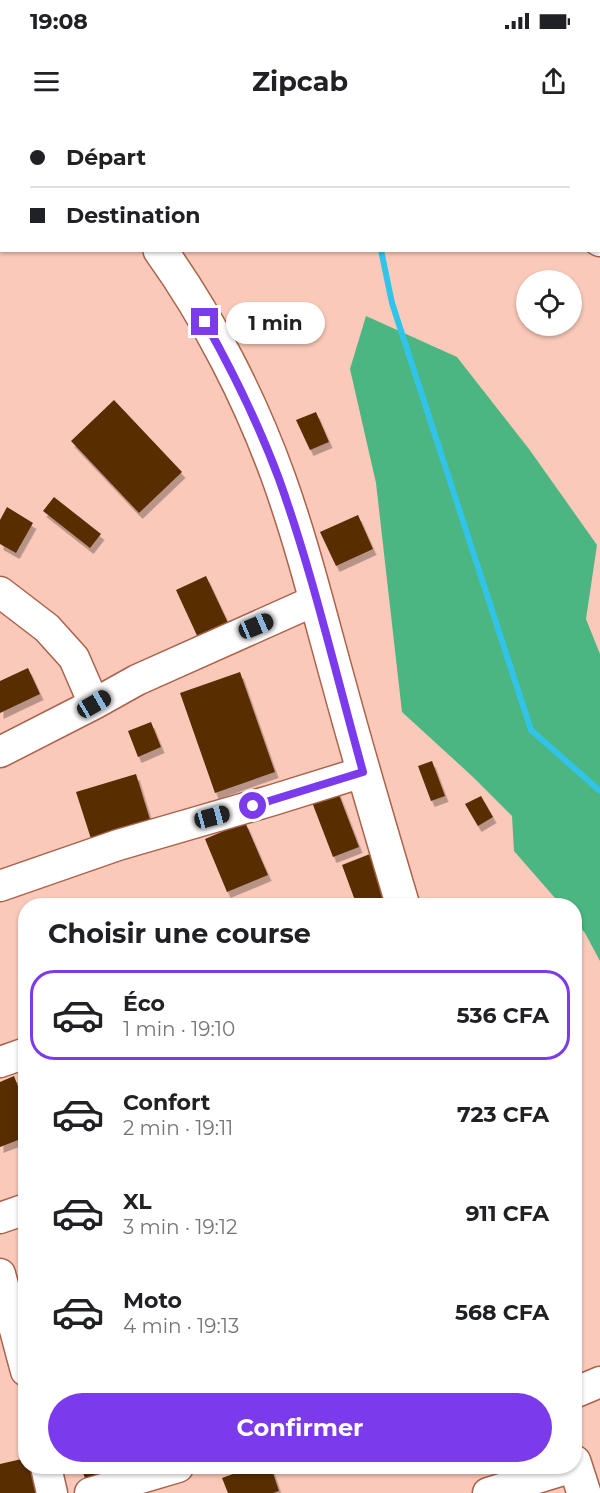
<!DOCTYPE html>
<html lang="fr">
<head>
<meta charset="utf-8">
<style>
	body { margin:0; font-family:Montserrat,sans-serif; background:#f2f2f2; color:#202124; height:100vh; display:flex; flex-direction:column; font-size:22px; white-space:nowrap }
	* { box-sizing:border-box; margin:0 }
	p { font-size:20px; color:#757577 }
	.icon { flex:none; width:33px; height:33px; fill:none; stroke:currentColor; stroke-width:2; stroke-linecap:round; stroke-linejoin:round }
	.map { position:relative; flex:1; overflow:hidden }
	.sheet { position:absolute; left:18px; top:778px; width:564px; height:576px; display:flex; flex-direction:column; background:#fff; border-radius:24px; box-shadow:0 2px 4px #0004 }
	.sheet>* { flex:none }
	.banner { position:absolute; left:0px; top:0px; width:600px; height:132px; box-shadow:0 2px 4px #0004; display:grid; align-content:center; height:132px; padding:0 30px; background:#fff }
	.tools { position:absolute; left:516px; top:150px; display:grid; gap:12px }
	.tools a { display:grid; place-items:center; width:66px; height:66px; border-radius:50%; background:#fff; box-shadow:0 2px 4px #0004; font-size:30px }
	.end { position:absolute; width:27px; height:27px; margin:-14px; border:8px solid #7c3aed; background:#fff; box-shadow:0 0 0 3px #fff }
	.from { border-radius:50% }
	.bubble { position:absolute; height:42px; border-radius:21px; background:#fff; box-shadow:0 2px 4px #0004; font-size:20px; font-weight:700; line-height:42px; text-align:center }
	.car { position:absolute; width:18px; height:36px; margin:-18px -9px; border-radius:8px; box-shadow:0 0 4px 2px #0007; background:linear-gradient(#222 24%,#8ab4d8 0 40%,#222 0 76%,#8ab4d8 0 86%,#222 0) }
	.banner b { display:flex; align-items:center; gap:21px; height:57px; font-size:22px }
	.banner b+b { border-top:2px solid #e0e0e0 }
	.banner i { width:15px; height:15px; background:#202124 }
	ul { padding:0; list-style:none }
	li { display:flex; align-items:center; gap:18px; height:90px; margin:0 12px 9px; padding:0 18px; border:3px solid transparent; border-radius:24px }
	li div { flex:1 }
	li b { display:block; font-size:22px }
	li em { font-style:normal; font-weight:700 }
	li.on { border-color:#7c3aed }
	li>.icon { width:54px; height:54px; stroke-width:1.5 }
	h2 { padding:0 30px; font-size:27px; line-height:72px }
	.action { display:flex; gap:12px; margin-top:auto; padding:12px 30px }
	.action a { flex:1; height:69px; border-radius:36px; background:#7c3aed; color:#fff; font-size:24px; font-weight:700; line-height:69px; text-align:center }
	.status { display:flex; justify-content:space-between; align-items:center; height:42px; padding:0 30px; background:#fff; direction:ltr }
	.status svg { height:16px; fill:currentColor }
	header { display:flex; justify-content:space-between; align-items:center; height:78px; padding:0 30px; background:#fff; font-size:27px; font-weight:700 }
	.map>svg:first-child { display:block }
</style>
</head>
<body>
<div class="status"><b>19:08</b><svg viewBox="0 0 49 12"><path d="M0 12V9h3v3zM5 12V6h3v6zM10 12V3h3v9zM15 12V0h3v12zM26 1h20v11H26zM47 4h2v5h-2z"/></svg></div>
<header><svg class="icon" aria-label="menu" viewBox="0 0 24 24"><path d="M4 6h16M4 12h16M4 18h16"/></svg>Zipcab<svg class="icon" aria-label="share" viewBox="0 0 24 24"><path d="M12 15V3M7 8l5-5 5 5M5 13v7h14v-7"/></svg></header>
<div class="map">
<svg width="600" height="1373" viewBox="0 0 600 1373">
	<defs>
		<filter id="shadow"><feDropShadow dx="3.5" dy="6" stdDeviation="0" flood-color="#0004"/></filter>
	</defs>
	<rect width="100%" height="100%" fill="#fac9b9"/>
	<path fill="#4bb681" d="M366,196L457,237L529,329L597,425L586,499L600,534V841L585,813L575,801L574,786H562L514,731L512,696L473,657L402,592L376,363L350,249Z"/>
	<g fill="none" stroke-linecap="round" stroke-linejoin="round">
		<path stroke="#32c4e8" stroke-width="6" d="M387,2V0
			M381,130L392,183L531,610L600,671"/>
	</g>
	<path fill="#582e02" filter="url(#shadow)" d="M114,280L182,352L139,393L71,321Z
		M316,292L329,322L310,330L296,300Z
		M54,377L101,414L90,428L43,391Z
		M7,387L33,403L16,433L0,424V400Z
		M358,395L373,429L336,446L320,412Z
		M206,456L230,507L200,522L176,470Z
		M28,548L40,574L0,593V561Z
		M240,552L275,652L215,673L180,573Z
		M151,602L161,627L138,637L128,611Z
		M432,641L445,676L431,681L418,646Z
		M136,654L152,706L93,725L76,672Z
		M336,667L359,727L333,737L310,677Z
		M481,676L493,697L478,706L465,684Z
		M245,702L268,755L227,772L205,719Z
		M370,734L389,783L381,786H357L342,745Z
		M14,956L26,987V1017L0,1027V962Z
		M26,1338V1347H38L44,1373H0V1344Z
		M81,1347H126L86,1361Z
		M252,1347H271L279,1371L273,1373H228L222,1358Z"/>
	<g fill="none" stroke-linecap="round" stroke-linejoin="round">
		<defs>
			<path id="minor" d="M426,0L428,2
				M598,120L600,121
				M0,472L47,508L74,538L94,584
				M0,632L94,584L137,560L316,480
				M0,766L118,725L273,680L363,652
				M0,942L26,933
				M0,1098L26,1089
				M0,1154L26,1251
				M574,1273L600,1262
				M46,1347L52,1373
				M90,1373L178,1347
				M488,1373L573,1347"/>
			<path id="highway" d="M37,0L38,2
				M160,130C209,198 251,281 279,359C303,426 320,496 339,564C359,638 381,712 403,786
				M574,1342L584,1373"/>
		</defs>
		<use href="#minor" stroke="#ab624a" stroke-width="33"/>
		<use href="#highway" stroke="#ab624a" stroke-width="36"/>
		<use href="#minor" stroke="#fff" stroke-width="30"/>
		<use href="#highway" stroke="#fff" stroke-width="33"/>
	</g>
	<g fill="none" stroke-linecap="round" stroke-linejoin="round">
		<path stroke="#7c3aed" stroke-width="8" d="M205,202C233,252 259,305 279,359C313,454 336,555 363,652L253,686"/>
	</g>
</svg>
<div class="tools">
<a><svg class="icon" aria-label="locate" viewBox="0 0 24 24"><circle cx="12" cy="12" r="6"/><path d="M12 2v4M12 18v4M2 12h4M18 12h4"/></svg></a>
</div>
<i class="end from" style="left:253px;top:686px"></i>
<i class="end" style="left:205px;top:202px"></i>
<div class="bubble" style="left:226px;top:182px;width:99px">1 min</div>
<i class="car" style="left:256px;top:506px;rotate:67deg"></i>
<i class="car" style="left:94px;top:584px;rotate:60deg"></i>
<i class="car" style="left:212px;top:697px;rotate:75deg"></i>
<div class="banner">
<b><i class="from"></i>Départ</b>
<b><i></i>Destination</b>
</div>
<section class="sheet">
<h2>Choisir une course</h2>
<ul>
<li class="on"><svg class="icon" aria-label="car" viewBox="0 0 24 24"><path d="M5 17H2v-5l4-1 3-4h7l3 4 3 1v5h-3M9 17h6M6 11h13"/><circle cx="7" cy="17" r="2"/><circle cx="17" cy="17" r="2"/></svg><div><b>Éco</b><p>1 min · 19:10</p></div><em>536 CFA</em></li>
<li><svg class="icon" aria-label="car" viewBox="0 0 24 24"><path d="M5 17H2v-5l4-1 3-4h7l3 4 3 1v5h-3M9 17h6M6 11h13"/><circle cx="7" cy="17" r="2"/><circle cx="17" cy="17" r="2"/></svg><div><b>Confort</b><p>2 min · 19:11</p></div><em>723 CFA</em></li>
<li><svg class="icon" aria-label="car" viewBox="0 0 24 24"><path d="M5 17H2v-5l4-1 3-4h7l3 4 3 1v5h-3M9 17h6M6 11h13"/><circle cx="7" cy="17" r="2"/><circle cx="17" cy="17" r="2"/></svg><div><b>XL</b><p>3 min · 19:12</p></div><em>911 CFA</em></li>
<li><svg class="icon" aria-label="car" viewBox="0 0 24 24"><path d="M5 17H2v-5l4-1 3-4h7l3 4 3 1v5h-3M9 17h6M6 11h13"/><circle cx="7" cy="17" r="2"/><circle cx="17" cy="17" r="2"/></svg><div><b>Moto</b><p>4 min · 19:13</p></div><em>568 CFA</em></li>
</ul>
<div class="action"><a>Confirmer</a></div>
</section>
</div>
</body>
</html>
